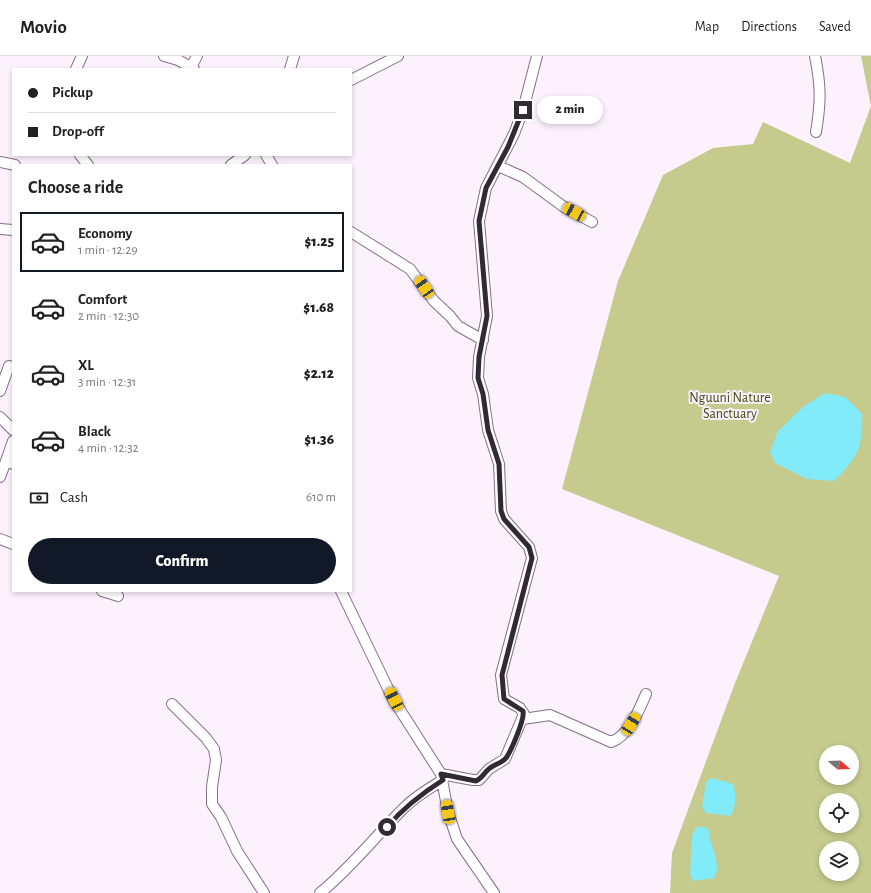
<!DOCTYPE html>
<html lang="en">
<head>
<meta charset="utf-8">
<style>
	body { margin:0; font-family:"Alegreya Sans",sans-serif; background:#f2f2f2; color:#222; height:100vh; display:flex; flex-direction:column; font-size:15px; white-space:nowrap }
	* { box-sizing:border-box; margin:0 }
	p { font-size:13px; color:#767676 }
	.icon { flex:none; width:22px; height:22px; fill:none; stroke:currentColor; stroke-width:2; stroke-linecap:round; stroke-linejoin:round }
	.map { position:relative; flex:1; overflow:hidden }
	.panel { position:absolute; left:12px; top:108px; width:340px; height:428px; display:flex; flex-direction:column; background:#fff; border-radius:0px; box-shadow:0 2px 6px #0003 }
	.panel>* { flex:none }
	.top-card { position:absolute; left:12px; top:12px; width:340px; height:88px; border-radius:0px; box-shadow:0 2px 6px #0003; display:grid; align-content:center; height:88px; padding:0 16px; background:#fff }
	.needle { width:26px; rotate:109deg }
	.tools { position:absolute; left:819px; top:689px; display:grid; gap:8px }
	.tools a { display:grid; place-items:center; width:40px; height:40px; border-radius:50%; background:#fff; box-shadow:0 2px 6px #0003; font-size:20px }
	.end { position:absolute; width:18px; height:18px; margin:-9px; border:5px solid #332934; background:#fff; box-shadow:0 0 0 2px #fff }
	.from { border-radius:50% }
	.bubble { position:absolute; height:28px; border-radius:14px; background:#fff; box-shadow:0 2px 6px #0003; font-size:13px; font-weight:800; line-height:28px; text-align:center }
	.car { position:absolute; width:12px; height:24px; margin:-12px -6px; border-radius:5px; box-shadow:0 0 3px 1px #0007; background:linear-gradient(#f5c518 24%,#345 0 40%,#f5c518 0 76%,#345 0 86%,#f5c518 0) }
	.top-card b { display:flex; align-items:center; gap:14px; height:38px; font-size:15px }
	.top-card b+b { border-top:1px solid #e0e0e0 }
	.top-card i { width:10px; height:10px; background:#222 }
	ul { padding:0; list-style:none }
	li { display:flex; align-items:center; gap:12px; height:60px; margin:0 8px 6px; padding:0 8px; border:2px solid transparent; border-radius:0px }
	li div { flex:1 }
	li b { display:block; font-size:15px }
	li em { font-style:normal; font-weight:800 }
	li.active { border-color:#111827 }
	li>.icon { width:36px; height:36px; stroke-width:1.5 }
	h2 { padding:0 16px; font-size:18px; line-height:48px }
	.pay { display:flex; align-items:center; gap:10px; height:44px; padding:0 16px; font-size:15px }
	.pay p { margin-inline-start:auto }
	.action { display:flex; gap:8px; margin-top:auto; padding:8px 16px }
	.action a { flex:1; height:46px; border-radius:24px; background:#111827; color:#fff; font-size:16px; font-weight:800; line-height:46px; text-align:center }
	header { display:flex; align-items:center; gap:24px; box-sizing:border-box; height:56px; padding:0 20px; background:#fff; border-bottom:1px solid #e0e0e0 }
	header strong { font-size:19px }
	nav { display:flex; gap:22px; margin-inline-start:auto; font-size:14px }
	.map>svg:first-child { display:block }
</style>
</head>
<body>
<header>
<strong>Movio</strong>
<nav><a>Map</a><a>Directions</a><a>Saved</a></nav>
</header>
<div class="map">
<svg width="871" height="837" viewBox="0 0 871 837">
	<rect width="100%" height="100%" fill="#fcf1fd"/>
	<path fill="#c5ca8d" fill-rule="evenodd" d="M861,0H871V837H670L672,797L735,627L779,520L562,433L618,225L663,119L713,92L753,88L763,66L850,107L871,50ZM826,696H852V722H826ZM826,744H852V770H826ZM826,792H852V818H826Z"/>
	<path fill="#82ebf9" d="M825,337L845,341L862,358C862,393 859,400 834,425L807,423L775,407L770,396L778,375L803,351Z
		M712,722L733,728C737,740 736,748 731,760L706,757L702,751L706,726Z
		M697,771H705L709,774C709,791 723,806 714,822L693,825L690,818L692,779Z"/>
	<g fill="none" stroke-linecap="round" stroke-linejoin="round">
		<defs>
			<path id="minor" d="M164,0L178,4L194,13
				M815,0C821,30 821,46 816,76
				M191,11L197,0
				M76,13L82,0
				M290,13L294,0
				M351,24L398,0
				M80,99L88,109
				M266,99L272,109
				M0,106L15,109
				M231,109L245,99
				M498,110L523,121L564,151L592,166
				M0,173L13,174
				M351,176L410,213L434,245L450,260L458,270L483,284
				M0,335L9,310
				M0,361L13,374
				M13,385L6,405L13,408
				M0,421L6,405
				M0,483L13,488
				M102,535L118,540
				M341,535L393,643L441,718L448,756L457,783L494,837
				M172,648L206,682L214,693L216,704L212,731V748L221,761L237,795L264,837
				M523,663L550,659L611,686C629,680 639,654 646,638
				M441,718L473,724H479L489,713L505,703L524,658L520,652L504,643L501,619L532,502L529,491L504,463L501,455L499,408L488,374L483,338L478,322L479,301L487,260L479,165L486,132L514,78L523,54L537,0
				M320,837C352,811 376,779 405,751C416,740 430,732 443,724"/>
		</defs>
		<use href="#minor" stroke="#856e88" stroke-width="12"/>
		<use href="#minor" stroke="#fff" stroke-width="10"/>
	</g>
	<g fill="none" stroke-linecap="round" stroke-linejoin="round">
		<path stroke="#332934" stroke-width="5" d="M387,771C404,751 421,738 443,724L441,718L476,725C483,722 484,716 490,712C495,708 502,707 506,702C511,695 525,663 523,655L504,643L502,619L532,502L529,491L504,463L501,455L499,408L488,374L483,338L478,322L479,301L487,260L479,165L486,132L508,91L523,54"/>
	</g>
	<g text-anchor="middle" stroke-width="4" stroke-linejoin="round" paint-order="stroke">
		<g font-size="14" fill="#47490f" stroke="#fcf1fd">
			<text x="730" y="346">Nguuni Nature<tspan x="730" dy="16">Sanctuary</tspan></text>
		</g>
	</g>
</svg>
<div class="tools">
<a><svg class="needle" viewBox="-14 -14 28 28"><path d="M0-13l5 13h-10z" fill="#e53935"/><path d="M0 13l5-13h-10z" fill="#767676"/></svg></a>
<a><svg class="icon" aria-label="locate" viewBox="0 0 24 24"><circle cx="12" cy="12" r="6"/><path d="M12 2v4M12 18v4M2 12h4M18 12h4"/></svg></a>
<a><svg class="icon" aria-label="layers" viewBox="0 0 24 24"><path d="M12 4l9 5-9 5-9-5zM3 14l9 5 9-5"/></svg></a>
</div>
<i class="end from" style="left:387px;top:771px"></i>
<i class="end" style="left:523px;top:54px"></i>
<div class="bubble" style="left:537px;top:40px;width:66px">2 min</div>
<i class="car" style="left:574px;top:156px;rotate:299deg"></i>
<i class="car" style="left:424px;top:231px;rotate:326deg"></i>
<i class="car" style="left:394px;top:643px;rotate:333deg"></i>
<i class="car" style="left:631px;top:668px;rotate:31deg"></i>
<i class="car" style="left:448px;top:756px;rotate:351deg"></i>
<div class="top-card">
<b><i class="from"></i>Pickup</b>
<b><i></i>Drop-off</b>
</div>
<section class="panel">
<h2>Choose a ride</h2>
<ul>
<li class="active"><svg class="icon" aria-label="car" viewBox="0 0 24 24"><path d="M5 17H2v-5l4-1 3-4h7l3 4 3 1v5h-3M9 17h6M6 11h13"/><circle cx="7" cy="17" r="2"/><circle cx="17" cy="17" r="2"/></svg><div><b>Economy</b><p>1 min · 12:29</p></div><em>$1.25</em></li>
<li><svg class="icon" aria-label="car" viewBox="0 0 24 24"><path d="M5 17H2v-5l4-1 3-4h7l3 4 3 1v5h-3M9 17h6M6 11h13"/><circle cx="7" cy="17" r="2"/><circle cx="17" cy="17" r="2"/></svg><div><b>Comfort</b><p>2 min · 12:30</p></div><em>$1.68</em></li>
<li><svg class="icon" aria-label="car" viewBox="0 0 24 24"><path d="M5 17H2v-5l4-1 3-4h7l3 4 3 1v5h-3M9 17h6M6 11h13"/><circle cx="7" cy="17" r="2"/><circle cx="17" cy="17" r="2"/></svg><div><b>XL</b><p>3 min · 12:31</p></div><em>$2.12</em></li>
<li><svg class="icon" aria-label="car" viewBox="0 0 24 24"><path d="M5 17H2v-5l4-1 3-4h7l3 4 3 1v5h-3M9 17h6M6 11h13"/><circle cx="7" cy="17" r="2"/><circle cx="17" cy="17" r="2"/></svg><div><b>Black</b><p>4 min · 12:32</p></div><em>$1.36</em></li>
</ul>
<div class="pay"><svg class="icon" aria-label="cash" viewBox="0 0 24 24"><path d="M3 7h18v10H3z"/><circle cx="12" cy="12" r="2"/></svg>Cash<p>610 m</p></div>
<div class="action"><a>Confirm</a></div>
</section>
</div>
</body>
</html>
